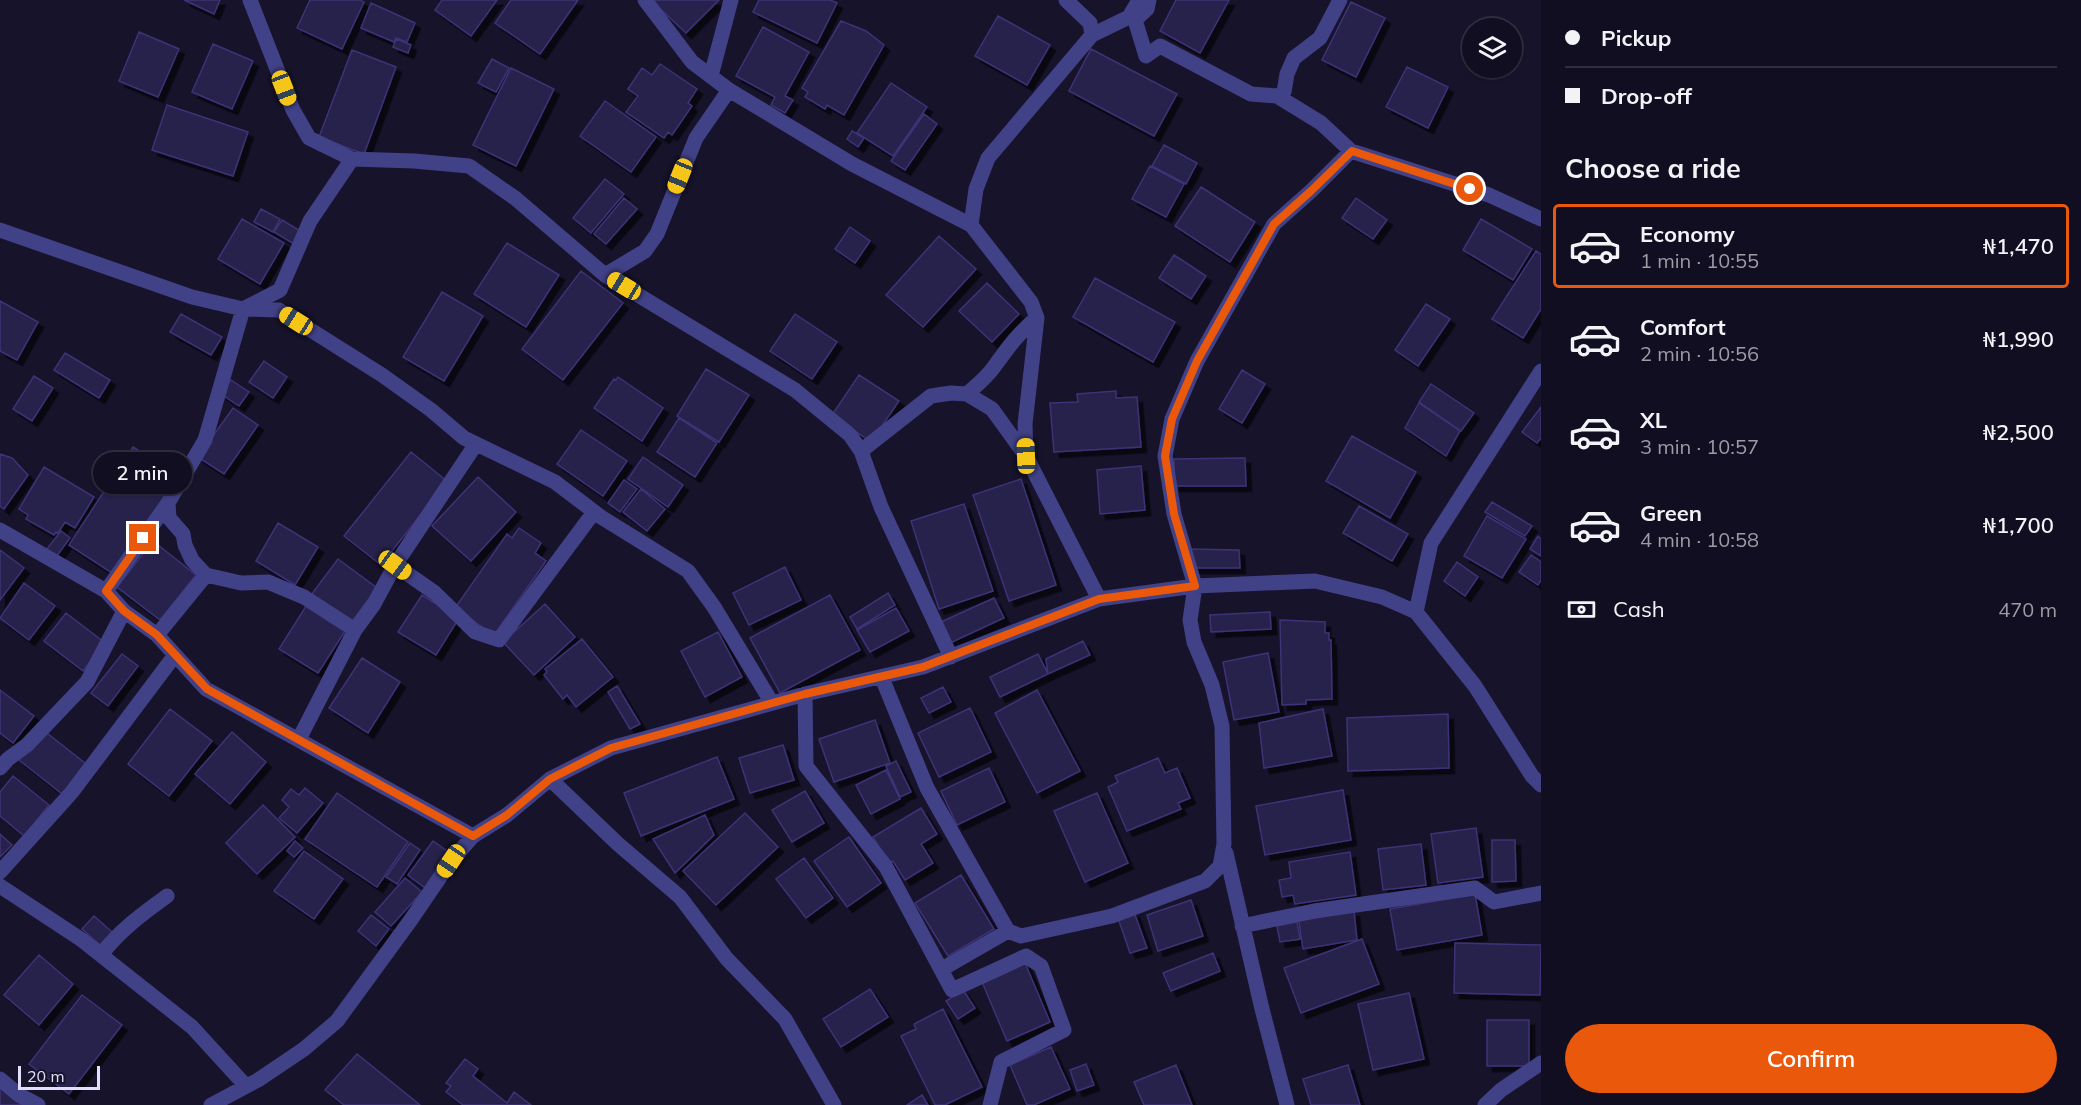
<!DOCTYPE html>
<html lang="en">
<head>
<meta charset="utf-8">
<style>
	body { margin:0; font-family:Mulish,sans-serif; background:#1e1c2d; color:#f1f3f6; height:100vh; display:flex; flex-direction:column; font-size:22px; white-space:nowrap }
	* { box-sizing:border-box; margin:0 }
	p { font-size:20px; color:#9c9ca5 }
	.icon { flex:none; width:33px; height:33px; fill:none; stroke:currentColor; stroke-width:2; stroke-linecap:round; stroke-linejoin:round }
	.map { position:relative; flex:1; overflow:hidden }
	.panel { display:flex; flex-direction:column; background:#100e20; width:540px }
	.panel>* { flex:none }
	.hud { display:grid; align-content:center; height:132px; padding:0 24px; background:#100e20 }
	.controls { position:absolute; left:1462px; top:18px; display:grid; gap:12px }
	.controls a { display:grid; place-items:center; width:60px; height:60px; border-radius:50%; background:#100e20; box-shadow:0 2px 4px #0004,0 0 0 2px #302e3e; font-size:30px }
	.scale { position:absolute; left:18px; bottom:15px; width:82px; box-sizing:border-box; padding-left:6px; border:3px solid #e1dffd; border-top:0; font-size:16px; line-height:21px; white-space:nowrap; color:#e1dffd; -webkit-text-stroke:4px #16132b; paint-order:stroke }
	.end { position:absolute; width:27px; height:27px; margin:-14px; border:8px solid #ea580c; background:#fff; box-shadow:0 0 0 3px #fff }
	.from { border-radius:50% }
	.bubble { position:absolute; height:42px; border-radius:21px; background:#100e20; box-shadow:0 2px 4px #0004,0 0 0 2px #302e3e; font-size:20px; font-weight:600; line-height:42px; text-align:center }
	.car { position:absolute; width:18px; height:36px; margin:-18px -9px; border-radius:8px; box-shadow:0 0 4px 2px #0007; background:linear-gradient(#f5c518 24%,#345 0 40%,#f5c518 0 76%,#345 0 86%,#f5c518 0) }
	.hud b { display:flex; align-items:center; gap:21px; height:57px; font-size:22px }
	.hud b+b { border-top:2px solid #302e3e }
	.hud i { width:15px; height:15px; background:#f1f3f6 }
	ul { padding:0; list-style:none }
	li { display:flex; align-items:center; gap:18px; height:84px; margin:0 12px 9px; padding:0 12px; border:3px solid transparent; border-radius:6px }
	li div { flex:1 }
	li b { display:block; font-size:22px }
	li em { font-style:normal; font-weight:600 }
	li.current { border-color:#ea580c }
	li>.icon { width:54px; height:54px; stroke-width:1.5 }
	h2 { padding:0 24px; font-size:27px; line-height:72px }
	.pay { display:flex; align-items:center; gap:15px; height:66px; padding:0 24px; font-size:22px }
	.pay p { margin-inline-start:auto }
	.cta { display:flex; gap:12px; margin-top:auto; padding:12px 24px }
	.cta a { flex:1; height:69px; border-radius:36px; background:#ea580c; color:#fff; font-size:24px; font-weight:600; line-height:69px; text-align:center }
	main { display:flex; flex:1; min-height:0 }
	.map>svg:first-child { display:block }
</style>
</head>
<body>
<main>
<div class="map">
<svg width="1541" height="1105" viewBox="0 0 1541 1105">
	<defs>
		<filter id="shadow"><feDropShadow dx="5.5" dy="5.5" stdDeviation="0" flood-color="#0009"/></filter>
	</defs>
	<rect width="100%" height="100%" fill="#16132b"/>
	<path fill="#27204b" stroke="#3e3376" stroke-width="1.5" filter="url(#shadow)" d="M184,0H220L214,14Z
		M310,0H360L364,2L342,49L297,28Z
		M442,0H497L471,36L435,10Z
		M511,0H578L540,54L495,23Z
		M651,0H719L686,33Z
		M759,0H830L837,3L817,43L753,12Z
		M1176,0H1229L1200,53L1160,31Z
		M1351,2L1385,18L1356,77L1322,60Z
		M371,3L415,23L407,42L396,38L394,42L361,28Z
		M998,16L1050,45L1027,85L975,56Z
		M841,21L866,31L884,45L844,115L827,105L825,109L805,97L808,92L802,88Z
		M763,27L809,52L785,96L793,100L785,113L771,105L775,97L736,76Z
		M139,32L179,49L158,97L119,81Z
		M396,39L411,45L408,53L393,47Z
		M213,44L253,61L232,109L192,92Z
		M1091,49L1177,94L1154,136L1069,91Z
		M352,50L396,67L364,154L319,137Z
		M492,59L509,68L496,92L478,83Z
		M660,64L697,89L688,103L692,106L672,135L668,132L664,138L626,112L638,96L628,89L642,68L652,75Z
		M1407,67L1448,87L1428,128L1386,107Z
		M511,68L554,89L516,166L473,145Z
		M891,83L927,107L893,156L857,133Z
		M605,101L656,137L631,172L580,136Z
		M167,105L248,132L233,176L152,150Z
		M924,114L937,124L905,170L891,161Z
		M852,131L864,138L858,147L847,139Z
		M1164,145L1197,163L1186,184L1152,166Z
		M1150,166L1184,184L1166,217L1132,199Z
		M605,179L624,194L591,233L573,218Z
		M1201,187L1255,222L1230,262L1175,226Z
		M624,198L637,209L606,244L594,234Z
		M1356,198L1387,220L1373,239L1342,218Z
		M261,209L280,219L273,232L254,222Z
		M242,219L284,243L260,284L218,259Z
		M1481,219L1532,249L1513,280L1463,250Z
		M282,220L302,232L294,244L274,232Z
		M850,227L870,241L855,263L835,249Z
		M939,236L976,269L923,327L886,295Z
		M507,243L559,275L526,327L474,294Z
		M1536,251L1541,254V309L1523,338L1492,319Z
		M1174,255L1206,276L1191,299L1159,278Z
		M581,271L623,303L563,380L522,349Z
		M1095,278L1175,322L1153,362L1073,317Z
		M987,283L1019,314L992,342L959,311Z
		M442,292L483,316L444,381L403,357Z
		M0,301L38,322L17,360L0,351Z
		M1426,304L1450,319L1418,366L1395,350Z
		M181,314L222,337L211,355L170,332Z
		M795,314L837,342L812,379L770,351Z
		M65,353L110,380L99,398L54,370Z
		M264,361L287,377L273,398L249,382Z
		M706,369L749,395L719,442L677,416Z
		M1242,370L1265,384L1242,423L1219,409Z
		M859,375L899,401L871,442L832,415Z
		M34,376L53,388L32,421L13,409Z
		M618,377L663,408L642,441L594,408L614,379L616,380Z
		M231,380L249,392L239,406L221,394Z
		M1431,384L1474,413L1461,431L1419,402Z
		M1116,391V398L1137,397L1141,447L1054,452L1050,403L1078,402L1077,394Z
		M1419,403L1460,431L1446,456L1405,428Z
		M1541,407V438L1537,443L1522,432Z
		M233,408L258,425L224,474L198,457Z
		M679,418L717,443L695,477L657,452Z
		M581,430L627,461L603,496L557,464Z
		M1352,436L1416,472L1390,518L1326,481Z
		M133,447L180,477L115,575L69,545Z
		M411,452L447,481L381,565L344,536Z
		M0,454L12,458L28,475L4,509L0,506Z
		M643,457L683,485L668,507L628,479Z
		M1245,458L1246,486H1174V459Z
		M1141,466L1145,510L1100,514L1097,470Z
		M44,467L94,497L75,528L65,522L58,533L56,532L54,535L26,519L28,515L19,509Z
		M478,477L516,512L471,561L432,526Z
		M1021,479L1056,585L1009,601L973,495Z
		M624,480L637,489L620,512L608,503Z
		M641,489L665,509L647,531L623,512Z
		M1492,502L1532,526L1525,536L1485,512Z
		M964,504L993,591L939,609L911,521Z
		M1359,506L1408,534L1392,561L1343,533Z
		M1487,516L1526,539L1502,578L1464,556Z
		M278,523L318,547L295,585L256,561Z
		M519,528L541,543L535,553L546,561L494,635L455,608L507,534L512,538Z
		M61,531L70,538L56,557L46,550Z
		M1538,536L1541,539V556L1530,549Z
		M153,541L196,575L160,620L117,587Z
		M1184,549L1239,550L1240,568H1183Z
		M0,550L24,568L0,600Z
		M1531,555L1541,562V580L1538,585L1519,572Z
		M338,559L377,588L350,624L311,595Z
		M1457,562L1478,577L1465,596L1444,581Z
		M785,567L801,600L749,625L733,593Z
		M24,583L55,606L29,640L0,618Z
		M888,593L895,605L857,629L850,617Z
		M422,595L459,618L436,655L398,632Z
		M830,595L860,650L780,693L750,638Z
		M994,598L1004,618L950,643L941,622Z
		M308,603L347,628L318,673L279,649Z
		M545,604L575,637L534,675L503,642Z
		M896,608L909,631L870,652L857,630Z
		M1270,612L1271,629L1211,632L1210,615Z
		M66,613L105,643L83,671L44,641Z
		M1280,620L1325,622V633H1329V640H1331L1332,699L1306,700V704L1282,705Z
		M718,632L742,677L705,697L681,651Z
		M582,639L613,677L576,707L567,695L563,699L544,675L547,672L545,669Z
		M1083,641L1090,655L1048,674L1046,659Z
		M1268,653L1279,712L1234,720L1223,662Z
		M122,654L138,666L108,706L91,693Z
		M1038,654L1048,674L1000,697L990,677Z
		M362,658L400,682L368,733L329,708Z
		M617,686L640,724L630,729L608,692Z
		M943,687L951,702L929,713L921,698Z
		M0,690L34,716L13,743L0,733Z
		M1037,690L1080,771L1037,793L995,713Z
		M970,708L991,752L939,777L918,733Z
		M170,709L212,741L169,796L128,764Z
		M1323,709L1332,756L1264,768L1259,723Z
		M1448,714L1449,768L1348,771L1347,718Z
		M875,720L890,763L834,782L819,739Z
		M43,730L90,767L66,797L19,760Z
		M232,732L266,762L230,804L195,774Z
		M783,745L794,780L750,793L739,758Z
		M717,757L734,799L641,836L624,793Z
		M1158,758L1165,773L1177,768L1190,798L1178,803L1181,809L1127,831L1108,787L1118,782L1115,776Z
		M896,761L911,792L900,797L886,766Z
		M989,768L1005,802L957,825L941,791Z
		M886,770L900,799L871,814L856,785Z
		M13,776L49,805L24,836L0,816V792Z
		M305,788L323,803L297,833L279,818L289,807L282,800L291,789L299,795Z
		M1343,790L1351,840L1265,855L1256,806Z
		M805,791L824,823L792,842L772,810Z
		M337,793L408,842L377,887L305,839Z
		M1097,793L1128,863L1085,882L1054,811Z
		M263,805L295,837L257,874L226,843Z
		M921,808L937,834L921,844L933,863L905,880L893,861L889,863L873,837Z
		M745,813L778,847L716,905L683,871Z
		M705,815L714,835L675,873L653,839Z
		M1476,828L1483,877L1438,883L1431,834Z
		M0,834L12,845L0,857Z
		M849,837L881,883L847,907L814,861Z
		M1492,840H1515L1516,881L1492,882Z
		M295,841L303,848L294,857L287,851Z
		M433,841L450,853L425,888L408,875Z
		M410,843L420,850L397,884L386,877Z
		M1421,844L1426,885L1383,890L1378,849Z
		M304,851L343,879L314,919L274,891Z
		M1350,852L1356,895L1295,904L1293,895L1282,897L1279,880L1291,878L1289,862Z
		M804,858L833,898L806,918L776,879Z
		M961,875L994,929L948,956L915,903Z
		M405,878L422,892L391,926L375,912Z
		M1475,894L1482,935L1397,950L1390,909Z
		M1191,900L1203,936L1158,951L1147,915Z
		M1354,911L1357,940L1303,949L1299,921Z
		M1134,912L1147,948L1130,953L1118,918Z
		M371,915L389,929L376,946L358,931Z
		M94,916L112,932L100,945L82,929Z
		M1297,922L1300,939L1280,942L1277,926Z
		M1362,939L1379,984L1301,1013L1284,968Z
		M1455,943L1541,945L1540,995L1454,993Z
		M1213,953L1220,971L1171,991L1163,973Z
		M39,955L73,984L39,1025L4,995Z
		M1025,963L1050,1022L1007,1041L982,982Z
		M870,989L888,1017L841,1047L823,1019Z
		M963,990L975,1008L958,1019L946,1001Z
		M1409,993L1424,1059L1373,1070L1358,1004Z
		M82,995L122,1025L69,1094L29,1064Z
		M943,1009L982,1087L945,1105H935L901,1036L916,1029L914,1024Z
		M1487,1020H1529V1066H1487Z
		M1051,1047L1070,1089L1034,1105H1027L1010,1065Z
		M357,1054L420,1105H344L325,1090Z
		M465,1059L478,1069L473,1076L507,1103L514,1092L531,1105H463L446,1092L451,1086L446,1083Z
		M1086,1064L1094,1085L1077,1091L1070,1070Z
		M1176,1065L1192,1105H1144L1134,1082Z
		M1348,1065L1360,1105H1311L1303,1079Z
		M0,1088L22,1105H0Z
		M922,1095L928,1105H907Z"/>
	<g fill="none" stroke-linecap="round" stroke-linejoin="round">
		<path stroke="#414187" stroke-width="15" d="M250,0L293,110L309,138L352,159L414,161L469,166L515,198L605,275L795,390L850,435L861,451L881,507L951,657
			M645,0L692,62L729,90L852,164L971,225L1031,302L1037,318L1025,424L1026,456
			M1066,0L1090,23L1092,35
			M1149,0L1147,9L1135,20L1146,56L1160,46L1251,94L1277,96
			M1340,0L1320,38L1294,58L1287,74L1284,92L1277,96L1321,123L1351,151L1489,195L1541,219
			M711,76L731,0
			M971,225L976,189L988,158L1092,35L1129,17L1139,0
			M0,230L192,297L243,309L279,310L382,375L431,410L464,438L555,482L601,517L688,571L714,607L772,703
			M605,275L645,251L657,234L696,138L729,90
			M967,394C976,386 987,377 994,367C1007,349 1019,332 1037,318
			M861,451L931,396L951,393L967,394L992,409L1026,456L1099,599
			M168,503L169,518L183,534L185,545L192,560L206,575L241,583L268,582L304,597L355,630
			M0,530L106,591L124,611L157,635L206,689L473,836
			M395,565L435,593L475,632L499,640L594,512
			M106,591L168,503L205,440L243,309L280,290L310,221L352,159
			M1416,612L1431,543L1541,371
			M157,635L206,575
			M882,678L927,788L1008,931L1021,936L1112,916L1205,881L1220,866L1224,844L1222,726L1212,685L1194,642L1190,620L1195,586L1174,514L1165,456L1172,419L1197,361L1274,224L1311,191L1351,151
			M805,694L806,766L886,867L952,990L1026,956L1041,966L1064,1030L1001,1062L990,1105
			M299,739L355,630L374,604L395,565L476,444
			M0,768L8,759L27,745L87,682L124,611
			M550,779L618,844L680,897L727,959L785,1019L834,1105
			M1226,853L1262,1009L1287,1105
			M0,872L72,792L175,655
			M0,886L82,940L192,1027L246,1086
			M1242,926L1314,911L1475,888L1494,902L1541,893
			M101,955C119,931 142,914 167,896
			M942,969L1008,931
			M0,1079L19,1095L38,1105
			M211,1105L258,1080L304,1049L337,1021L410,921L451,861L473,836L507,815L550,779L611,748L805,694L923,667L1099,599L1195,586L1315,581L1382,597L1416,612L1475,686L1532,776L1541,785
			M1485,1105L1501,1090L1541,1063"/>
	</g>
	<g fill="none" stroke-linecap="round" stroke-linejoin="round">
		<path stroke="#ea580c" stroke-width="8" d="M143,538L106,591L124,611L157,635L207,689L473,836L507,815L550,779L611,748L805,694L923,667L1099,599L1195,586L1174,514L1165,456L1172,419L1197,361L1274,224L1311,191L1352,151L1470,189"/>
	</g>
</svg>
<div class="controls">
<a><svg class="icon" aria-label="layers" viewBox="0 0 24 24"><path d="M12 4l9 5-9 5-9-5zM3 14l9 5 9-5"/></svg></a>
</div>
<div class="scale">20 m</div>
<i class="end from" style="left:1470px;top:189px"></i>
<i class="end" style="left:143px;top:538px"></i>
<div class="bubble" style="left:93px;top:452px;width:99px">2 min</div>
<i class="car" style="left:284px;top:88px;rotate:159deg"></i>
<i class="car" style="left:680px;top:176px;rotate:202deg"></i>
<i class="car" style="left:624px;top:286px;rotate:301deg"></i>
<i class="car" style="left:296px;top:321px;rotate:302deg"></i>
<i class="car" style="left:1026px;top:456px;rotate:358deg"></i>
<i class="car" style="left:395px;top:565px;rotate:126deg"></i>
<i class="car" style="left:451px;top:861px;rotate:214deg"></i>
</div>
<section class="panel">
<div class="hud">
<b><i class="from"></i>Pickup</b>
<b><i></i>Drop-off</b>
</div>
<h2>Choose a ride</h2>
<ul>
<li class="current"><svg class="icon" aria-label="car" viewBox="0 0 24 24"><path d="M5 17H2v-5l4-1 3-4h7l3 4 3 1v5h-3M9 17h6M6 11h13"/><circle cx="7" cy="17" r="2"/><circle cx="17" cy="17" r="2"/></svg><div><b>Economy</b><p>1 min · 10:55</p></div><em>₦1,470</em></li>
<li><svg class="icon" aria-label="car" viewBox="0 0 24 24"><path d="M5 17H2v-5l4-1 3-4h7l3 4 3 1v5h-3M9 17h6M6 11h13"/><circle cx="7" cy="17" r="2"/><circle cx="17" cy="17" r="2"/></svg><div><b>Comfort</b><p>2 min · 10:56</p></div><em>₦1,990</em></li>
<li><svg class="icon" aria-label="car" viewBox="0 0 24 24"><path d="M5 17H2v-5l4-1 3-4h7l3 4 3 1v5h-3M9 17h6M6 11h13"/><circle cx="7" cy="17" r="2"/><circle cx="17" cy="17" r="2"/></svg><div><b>XL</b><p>3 min · 10:57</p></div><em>₦2,500</em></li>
<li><svg class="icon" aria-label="car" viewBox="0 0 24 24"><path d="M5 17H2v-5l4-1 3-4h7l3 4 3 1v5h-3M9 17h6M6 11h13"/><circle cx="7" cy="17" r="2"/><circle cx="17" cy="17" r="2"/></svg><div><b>Green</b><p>4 min · 10:58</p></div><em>₦1,700</em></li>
</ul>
<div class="pay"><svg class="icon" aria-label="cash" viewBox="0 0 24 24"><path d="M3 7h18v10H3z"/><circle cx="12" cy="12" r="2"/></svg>Cash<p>470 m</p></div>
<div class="cta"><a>Confirm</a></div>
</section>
</main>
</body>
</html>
